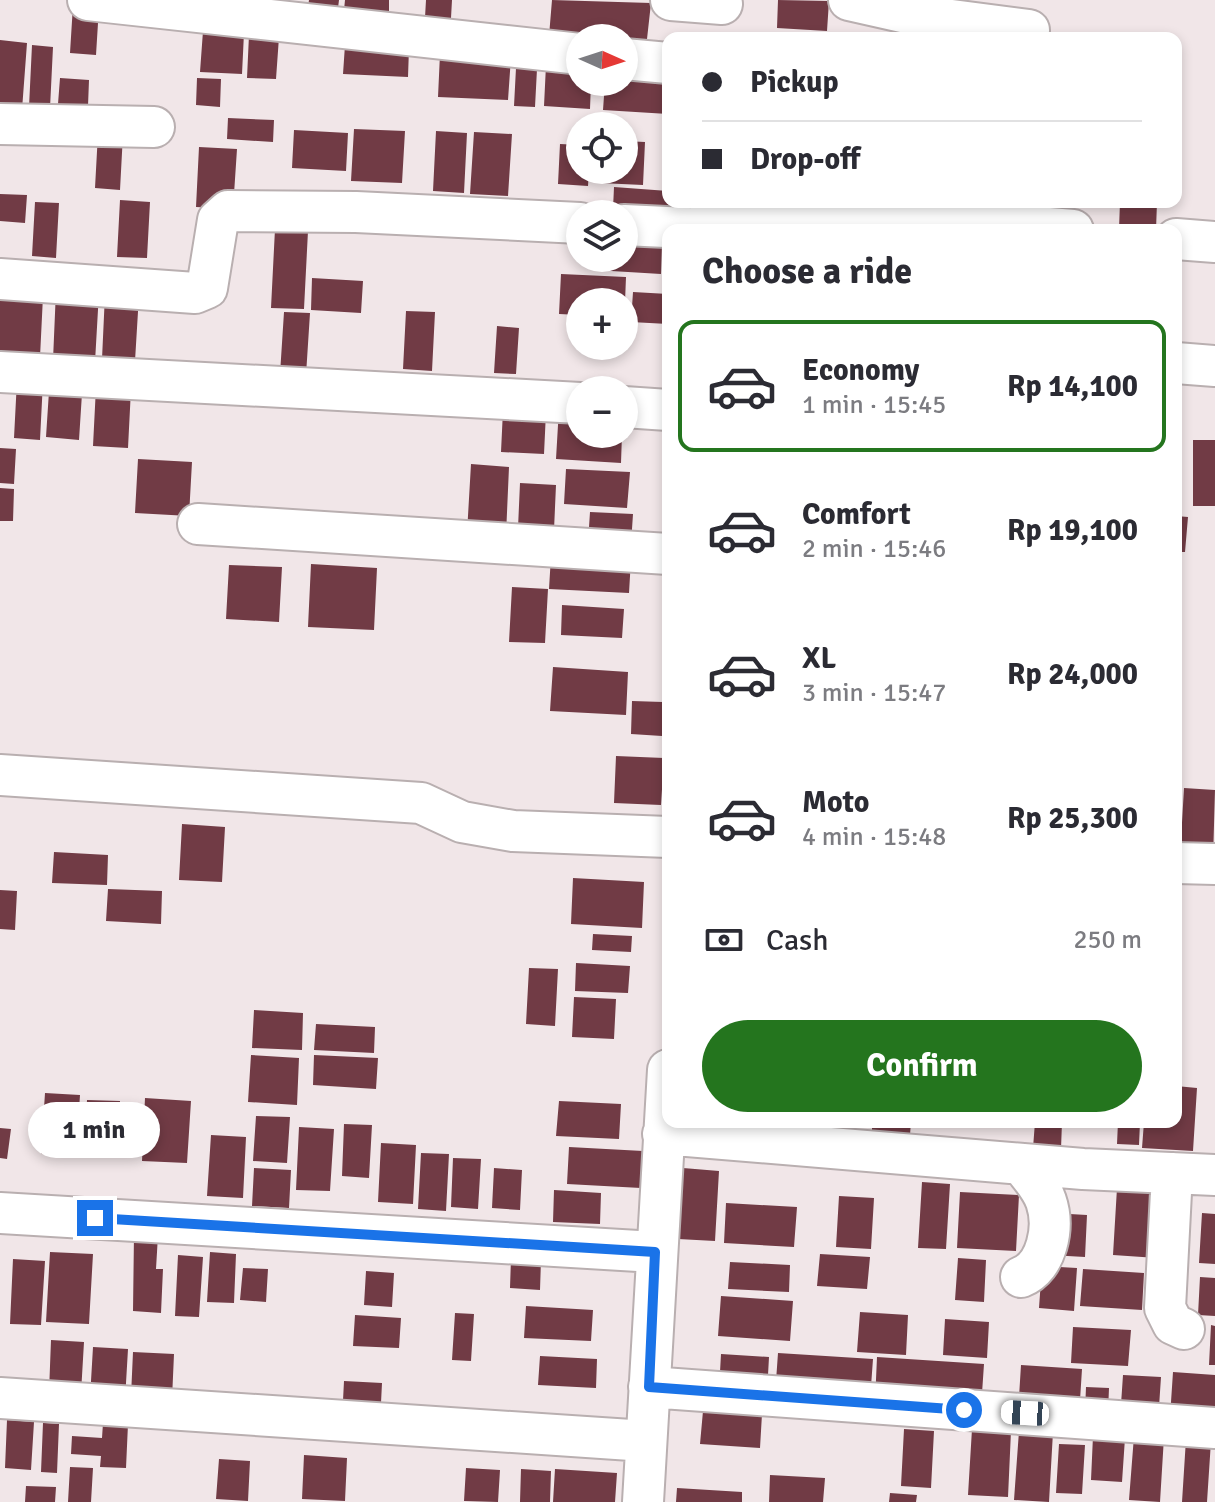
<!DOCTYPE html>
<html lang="en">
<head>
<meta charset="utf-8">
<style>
	body { margin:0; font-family:Signika,sans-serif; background:#f7f7f7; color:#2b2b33; height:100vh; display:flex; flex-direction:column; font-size:30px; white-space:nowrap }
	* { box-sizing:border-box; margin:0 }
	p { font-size:26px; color:#7c7c81 }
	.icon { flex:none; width:44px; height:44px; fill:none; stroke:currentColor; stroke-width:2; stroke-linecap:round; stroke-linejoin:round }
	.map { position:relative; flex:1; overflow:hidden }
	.side { position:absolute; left:662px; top:224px; width:520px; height:904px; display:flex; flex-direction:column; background:#fff; border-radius:16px; box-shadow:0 4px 12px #0003 }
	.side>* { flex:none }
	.banner { position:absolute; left:662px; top:32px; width:520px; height:176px; border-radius:16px; box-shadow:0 4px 12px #0003; display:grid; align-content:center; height:176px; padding:0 40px; background:#fff }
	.needle { width:52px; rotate:93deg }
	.controls { position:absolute; left:566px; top:24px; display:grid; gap:16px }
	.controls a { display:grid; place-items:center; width:72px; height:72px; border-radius:50%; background:#fff; box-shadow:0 4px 12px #0003; font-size:40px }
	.end { position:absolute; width:36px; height:36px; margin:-18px; border:10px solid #1a73e8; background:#fff; box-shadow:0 0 0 4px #fff }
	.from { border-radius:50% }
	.bubble { position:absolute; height:56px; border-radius:28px; background:#fff; box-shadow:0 4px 12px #0003; font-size:26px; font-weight:700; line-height:56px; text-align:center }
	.car { position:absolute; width:24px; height:48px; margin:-24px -12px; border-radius:10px; box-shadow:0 0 6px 2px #0007; background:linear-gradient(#fff 24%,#345 0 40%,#fff 0 76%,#345 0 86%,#fff 0) }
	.banner b { display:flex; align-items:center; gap:28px; height:76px; font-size:30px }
	.banner b+b { border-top:2px solid #e1e1e2 }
	.banner i { width:20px; height:20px; background:#2b2b33 }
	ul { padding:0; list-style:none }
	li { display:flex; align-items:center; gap:24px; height:132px; margin:0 16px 12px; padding:0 24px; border:4px solid transparent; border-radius:16px }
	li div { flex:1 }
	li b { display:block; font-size:30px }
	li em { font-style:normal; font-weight:700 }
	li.selected { border-color:#24751e }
	li>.icon { width:72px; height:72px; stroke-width:1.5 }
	h2 { padding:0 40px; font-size:36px; line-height:96px }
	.pay { display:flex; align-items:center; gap:20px; height:88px; padding:0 40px; font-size:30px }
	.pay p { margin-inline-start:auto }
	.primary-button { display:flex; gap:16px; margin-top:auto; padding:16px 40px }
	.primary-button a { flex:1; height:92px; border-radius:48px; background:#24751e; color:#fff; font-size:32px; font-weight:700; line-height:92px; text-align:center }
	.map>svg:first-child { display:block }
</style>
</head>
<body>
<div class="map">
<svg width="1215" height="1502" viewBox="0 0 1215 1502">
	<rect width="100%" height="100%" fill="#f1e6e8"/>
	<path fill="#713b45" d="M309,0H339L338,8L308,6Z
		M345,0H389V12L344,10Z
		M426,0H452L450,36L424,35Z
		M552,0L651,3L645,57L624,55V38H580L548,48Z
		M778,0L829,1L827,31L777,28Z
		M73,5L99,7L96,55L70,53Z
		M203,31L244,33L242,74L200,72Z
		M769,33L816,36V38H768Z
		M249,35L279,37L276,79L247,78Z
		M0,40L27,43L21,123L0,122Z
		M32,45L53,47L50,108L29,107Z
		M345,45L409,48L408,77L343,74Z
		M440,54L511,57L508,100L438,97Z
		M546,65L580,67V82H591L590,109L544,106Z
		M516,68L537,69L535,107L514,106Z
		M624,69L668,71V114L603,110L605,82H624Z
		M60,78L89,80L88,106L58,104Z
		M197,78L221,79L220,107L196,105Z
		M228,118L274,120L273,142L227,139Z
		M354,129L405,131L402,183L351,181Z
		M294,130L348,133L346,171L292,168Z
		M436,131L467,133L464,193L433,191Z
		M474,132L512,134L508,196L470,194Z
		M98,133L123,134L120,190L95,188Z
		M624,141L645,142L643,185L600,183V170H624Z
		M560,144L580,145V170H589L588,186L558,184Z
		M199,147L237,149L233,209L196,207Z
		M614,187L668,191V202H676L675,213L613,209Z
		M0,194L27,195L25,223L0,221Z
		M120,200L150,202L147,258L117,257Z
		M35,202L59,203L56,258L32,256Z
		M1120,202H1157L1156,230L1119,229Z
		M275,229L308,231L304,309L271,308Z
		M624,242L662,244L661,274L595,270L596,258H624Z
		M561,274L626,277L625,302H580V315L559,314Z
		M312,278L363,281L361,313L311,310Z
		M56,290L99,292L95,362L53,360Z
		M633,292L668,294V324L631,322Z
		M0,294L43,296L40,357L0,355Z
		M105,294L139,295L135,361L102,359Z
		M406,311L435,312L432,371L403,369Z
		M284,312L310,313L306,375L280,374Z
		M497,326L519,328L516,374L494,373Z
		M50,376L83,378L79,440L46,437Z
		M17,380L43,381L40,440L14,438Z
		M96,387L131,389L128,448L93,446Z
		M559,408L580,409V434H622L621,463L556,459Z
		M503,410L546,412L544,454L501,452Z
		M1193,440H1215V506H1193Z
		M0,448L16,449L14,484L0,483Z
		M138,459L192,462L189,516L135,513Z
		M471,464L509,467L506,535L467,533Z
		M566,469L630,472L627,508L564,504Z
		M520,483L556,485L554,530L518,528Z
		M0,488L14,489L13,521H0Z
		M590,512L633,514L631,544L588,542Z
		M1176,516L1188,517L1185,552H1176Z
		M551,556L631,559L629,593L549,589Z
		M311,564L377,568L374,630L308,627Z
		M229,565L282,567L279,622L226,619Z
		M512,587L548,589L545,643L509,642Z
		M562,605L624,609L622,638L561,635Z
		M553,667L628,672L626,715L550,711Z
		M632,701L663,702L662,736L631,734Z
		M616,756L664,758L661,805L614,803Z
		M1184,788L1215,790L1213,860L1180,857Z
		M182,824L225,827L222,882L179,880Z
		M54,852L108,855L107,885L52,883Z
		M573,878L644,882L642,928L571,924Z
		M108,889L162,891L161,924L106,921Z
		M0,890L17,891L15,930L0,929Z
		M593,934L632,936L631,952L592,950Z
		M576,963L630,966L628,993L575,991Z
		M529,968L558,969L555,1026L526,1024Z
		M574,997L616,999L614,1039L572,1037Z
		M254,1010L303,1013L302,1050L252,1048Z
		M316,1024L375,1027L374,1053L314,1050Z
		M251,1055L299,1058L297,1105L248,1102Z
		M314,1055L378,1058L376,1089L313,1085Z
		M1176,1086L1197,1088L1193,1151L1142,1148L1144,1122H1176Z
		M45,1093L80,1095L76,1156L41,1154Z
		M145,1098L191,1101L187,1163L142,1161Z
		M87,1100L120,1101L117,1158L84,1157Z
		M559,1101L621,1104L619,1139L556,1136Z
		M256,1116L290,1117L287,1163L253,1161Z
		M872,1122H911L910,1135L872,1133Z
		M1035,1122H1062L1061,1149L1033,1148Z
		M1118,1122H1140L1139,1145L1117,1144Z
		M344,1124L372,1125L369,1178L342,1176Z
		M299,1127L334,1129L330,1191L296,1190Z
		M0,1128L11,1129L7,1159L0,1158Z
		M211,1135L246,1137L243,1198L207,1196Z
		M381,1143L416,1145L413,1204L378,1202Z
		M569,1147L643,1151L641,1188L567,1184Z
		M421,1153L449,1154L446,1211L418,1209Z
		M453,1158L481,1159L478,1209L451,1207Z
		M254,1168L291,1170L289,1208L252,1206Z
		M494,1168L522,1170L520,1210L492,1208Z
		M683,1168L719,1171L715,1241L678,1239Z
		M922,1182L950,1184L946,1249L918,1248Z
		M1117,1188L1161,1191L1157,1258L1113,1255Z
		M554,1190L601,1193L600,1224L553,1222Z
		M960,1192L1019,1195L1016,1251L957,1248Z
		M839,1196L874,1198L871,1249L836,1247Z
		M726,1203L797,1207L794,1247L724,1243Z
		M1052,1213L1087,1215L1085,1257L1050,1255Z
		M1202,1213L1215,1214V1264L1199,1263Z
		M134,1234L158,1235L156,1269H163L161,1313L133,1311Z
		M50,1252L93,1254L89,1324L46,1322Z
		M210,1252L236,1254L234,1303L207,1302Z
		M820,1254L870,1257L867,1289L817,1286Z
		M178,1255L203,1257L199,1317L175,1316Z
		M511,1258L541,1260L540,1290L510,1288Z
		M958,1258L986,1260L984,1302L955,1300Z
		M13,1259L45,1261L41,1325L10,1324Z
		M730,1262L790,1265L789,1292L728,1289Z
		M1042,1266L1077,1268L1074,1311L1039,1308Z
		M243,1268L268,1269L266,1302L240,1300Z
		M1083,1269L1144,1273L1142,1310L1080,1306Z
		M366,1271L394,1273L392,1307L364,1305Z
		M1200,1277L1215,1278V1316L1198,1315Z
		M721,1296L793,1301L790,1341L718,1336Z
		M526,1306L593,1310L591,1341L524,1338Z
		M860,1312L908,1315L906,1355L857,1352Z
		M455,1313L474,1314L471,1361L452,1360Z
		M355,1315L401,1318L399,1348L353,1346Z
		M945,1319L989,1322L987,1358L943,1355Z
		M1211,1325L1215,1326V1365H1209Z
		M1073,1327L1131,1330L1128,1366L1071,1363Z
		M51,1340L84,1342L81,1393L49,1392Z
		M93,1347L128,1349L125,1400L90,1398Z
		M133,1352L174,1354L172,1399L131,1396Z
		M778,1353L873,1359L870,1400L775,1395Z
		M721,1354L769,1357L767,1393L719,1390Z
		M540,1356L597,1359L596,1388L538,1385Z
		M877,1357L984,1364L981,1408L875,1402Z
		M1021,1365L1082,1369L1079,1416L1018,1413Z
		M1173,1372L1215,1375V1420L1170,1417Z
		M1123,1375L1161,1377L1158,1422L1120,1419Z
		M344,1381L382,1383L380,1423L342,1420Z
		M1086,1387L1109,1388L1108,1412L1085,1411Z
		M703,1411L762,1414L760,1448L700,1444Z
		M7,1420L34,1422L31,1470L5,1468Z
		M43,1423L59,1424L57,1473L41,1472Z
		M103,1423L128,1424L126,1468L100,1467L101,1456L71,1454L72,1436L102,1438Z
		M904,1429L934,1431L931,1488L901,1486Z
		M972,1429L1011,1431L1008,1497L968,1495Z
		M1019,1431L1053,1432L1049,1502L1014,1500Z
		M1093,1436L1125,1438L1122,1482L1091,1480Z
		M1134,1436L1164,1437L1160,1502L1129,1500Z
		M1186,1439L1211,1441L1207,1502H1182Z
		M1059,1444L1085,1445L1082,1494L1056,1493Z
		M304,1455L347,1458L345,1501L302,1499Z
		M219,1459L250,1461L248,1501L216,1499Z
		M70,1467L93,1468L91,1502H68Z
		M466,1468L500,1470L498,1502L464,1501Z
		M521,1469L551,1471L550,1502H520Z
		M555,1469L617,1473L615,1502H553Z
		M770,1475L825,1478L823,1502H769Z
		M26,1486L56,1487L55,1502H25Z
		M677,1488L742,1492V1502H676Z
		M890,1493L917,1495L916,1502H889Z"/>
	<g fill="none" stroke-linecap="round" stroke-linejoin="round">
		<defs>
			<path id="minor" d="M88,0L580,54
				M671,0L722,4
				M849,0L920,16L1029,30
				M624,59L668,63
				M0,124L154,127
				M711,207L892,215L1073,230
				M624,225L709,229
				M1176,239L1215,242
				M0,279L195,293L207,288L218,220L228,211L356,212L580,223
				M1176,363L1215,366
				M0,372L580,403
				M624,407L668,410
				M198,524L668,554
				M0,775L421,803L462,822L513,831L668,837
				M1176,863L1215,864
				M663,1134L1083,1169L1215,1175
				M1021,1164C1030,1175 1041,1187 1046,1201C1055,1227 1047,1267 1021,1277
				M1172,1173L1165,1308L1173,1324L1184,1329
				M0,1213L655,1252
				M649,1387L1215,1428
				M0,1398L646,1441
				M643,1502L668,1070"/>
		</defs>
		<use href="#minor" stroke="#b9afb0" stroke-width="44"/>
		<use href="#minor" stroke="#fff" stroke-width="40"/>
	</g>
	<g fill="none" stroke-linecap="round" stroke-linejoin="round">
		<path stroke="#1a73e8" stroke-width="10" d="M95,1218L655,1252L649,1387L964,1410"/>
	</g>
</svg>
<div class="controls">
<a><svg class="needle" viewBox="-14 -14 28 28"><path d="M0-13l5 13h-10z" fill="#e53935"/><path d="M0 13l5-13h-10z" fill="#7c7c81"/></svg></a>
<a><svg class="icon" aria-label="locate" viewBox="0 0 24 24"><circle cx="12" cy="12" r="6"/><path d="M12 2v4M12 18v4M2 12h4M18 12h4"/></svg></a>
<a><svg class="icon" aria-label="layers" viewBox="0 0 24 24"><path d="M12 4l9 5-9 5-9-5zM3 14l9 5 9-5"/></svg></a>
<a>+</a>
<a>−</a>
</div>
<i class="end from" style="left:964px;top:1410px"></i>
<i class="end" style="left:95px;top:1218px"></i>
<div class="bubble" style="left:28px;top:1102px;width:132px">1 min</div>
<i class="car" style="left:1025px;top:1413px;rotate:273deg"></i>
<div class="banner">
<b><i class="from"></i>Pickup</b>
<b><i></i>Drop-off</b>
</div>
<section class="side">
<h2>Choose a ride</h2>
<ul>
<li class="selected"><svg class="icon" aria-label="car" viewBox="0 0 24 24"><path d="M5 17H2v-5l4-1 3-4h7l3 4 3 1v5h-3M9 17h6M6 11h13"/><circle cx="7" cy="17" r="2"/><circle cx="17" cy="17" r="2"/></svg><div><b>Economy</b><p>1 min · 15:45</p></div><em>Rp 14,100</em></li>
<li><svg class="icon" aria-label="car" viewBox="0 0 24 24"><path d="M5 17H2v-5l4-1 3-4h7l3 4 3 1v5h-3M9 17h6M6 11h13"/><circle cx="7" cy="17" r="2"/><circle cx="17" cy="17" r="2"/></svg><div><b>Comfort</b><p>2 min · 15:46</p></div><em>Rp 19,100</em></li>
<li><svg class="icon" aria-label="car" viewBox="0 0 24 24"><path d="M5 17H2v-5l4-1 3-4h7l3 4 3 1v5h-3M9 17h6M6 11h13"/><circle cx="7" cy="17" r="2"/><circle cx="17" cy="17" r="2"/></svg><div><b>XL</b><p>3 min · 15:47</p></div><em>Rp 24,000</em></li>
<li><svg class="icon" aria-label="car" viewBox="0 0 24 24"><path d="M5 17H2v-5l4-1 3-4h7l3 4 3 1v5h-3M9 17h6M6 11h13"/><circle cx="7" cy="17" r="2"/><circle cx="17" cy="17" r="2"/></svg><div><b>Moto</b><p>4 min · 15:48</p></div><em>Rp 25,300</em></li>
</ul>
<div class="pay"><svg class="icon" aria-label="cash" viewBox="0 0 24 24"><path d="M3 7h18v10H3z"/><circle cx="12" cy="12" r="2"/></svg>Cash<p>250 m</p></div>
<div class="primary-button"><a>Confirm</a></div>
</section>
</div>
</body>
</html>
